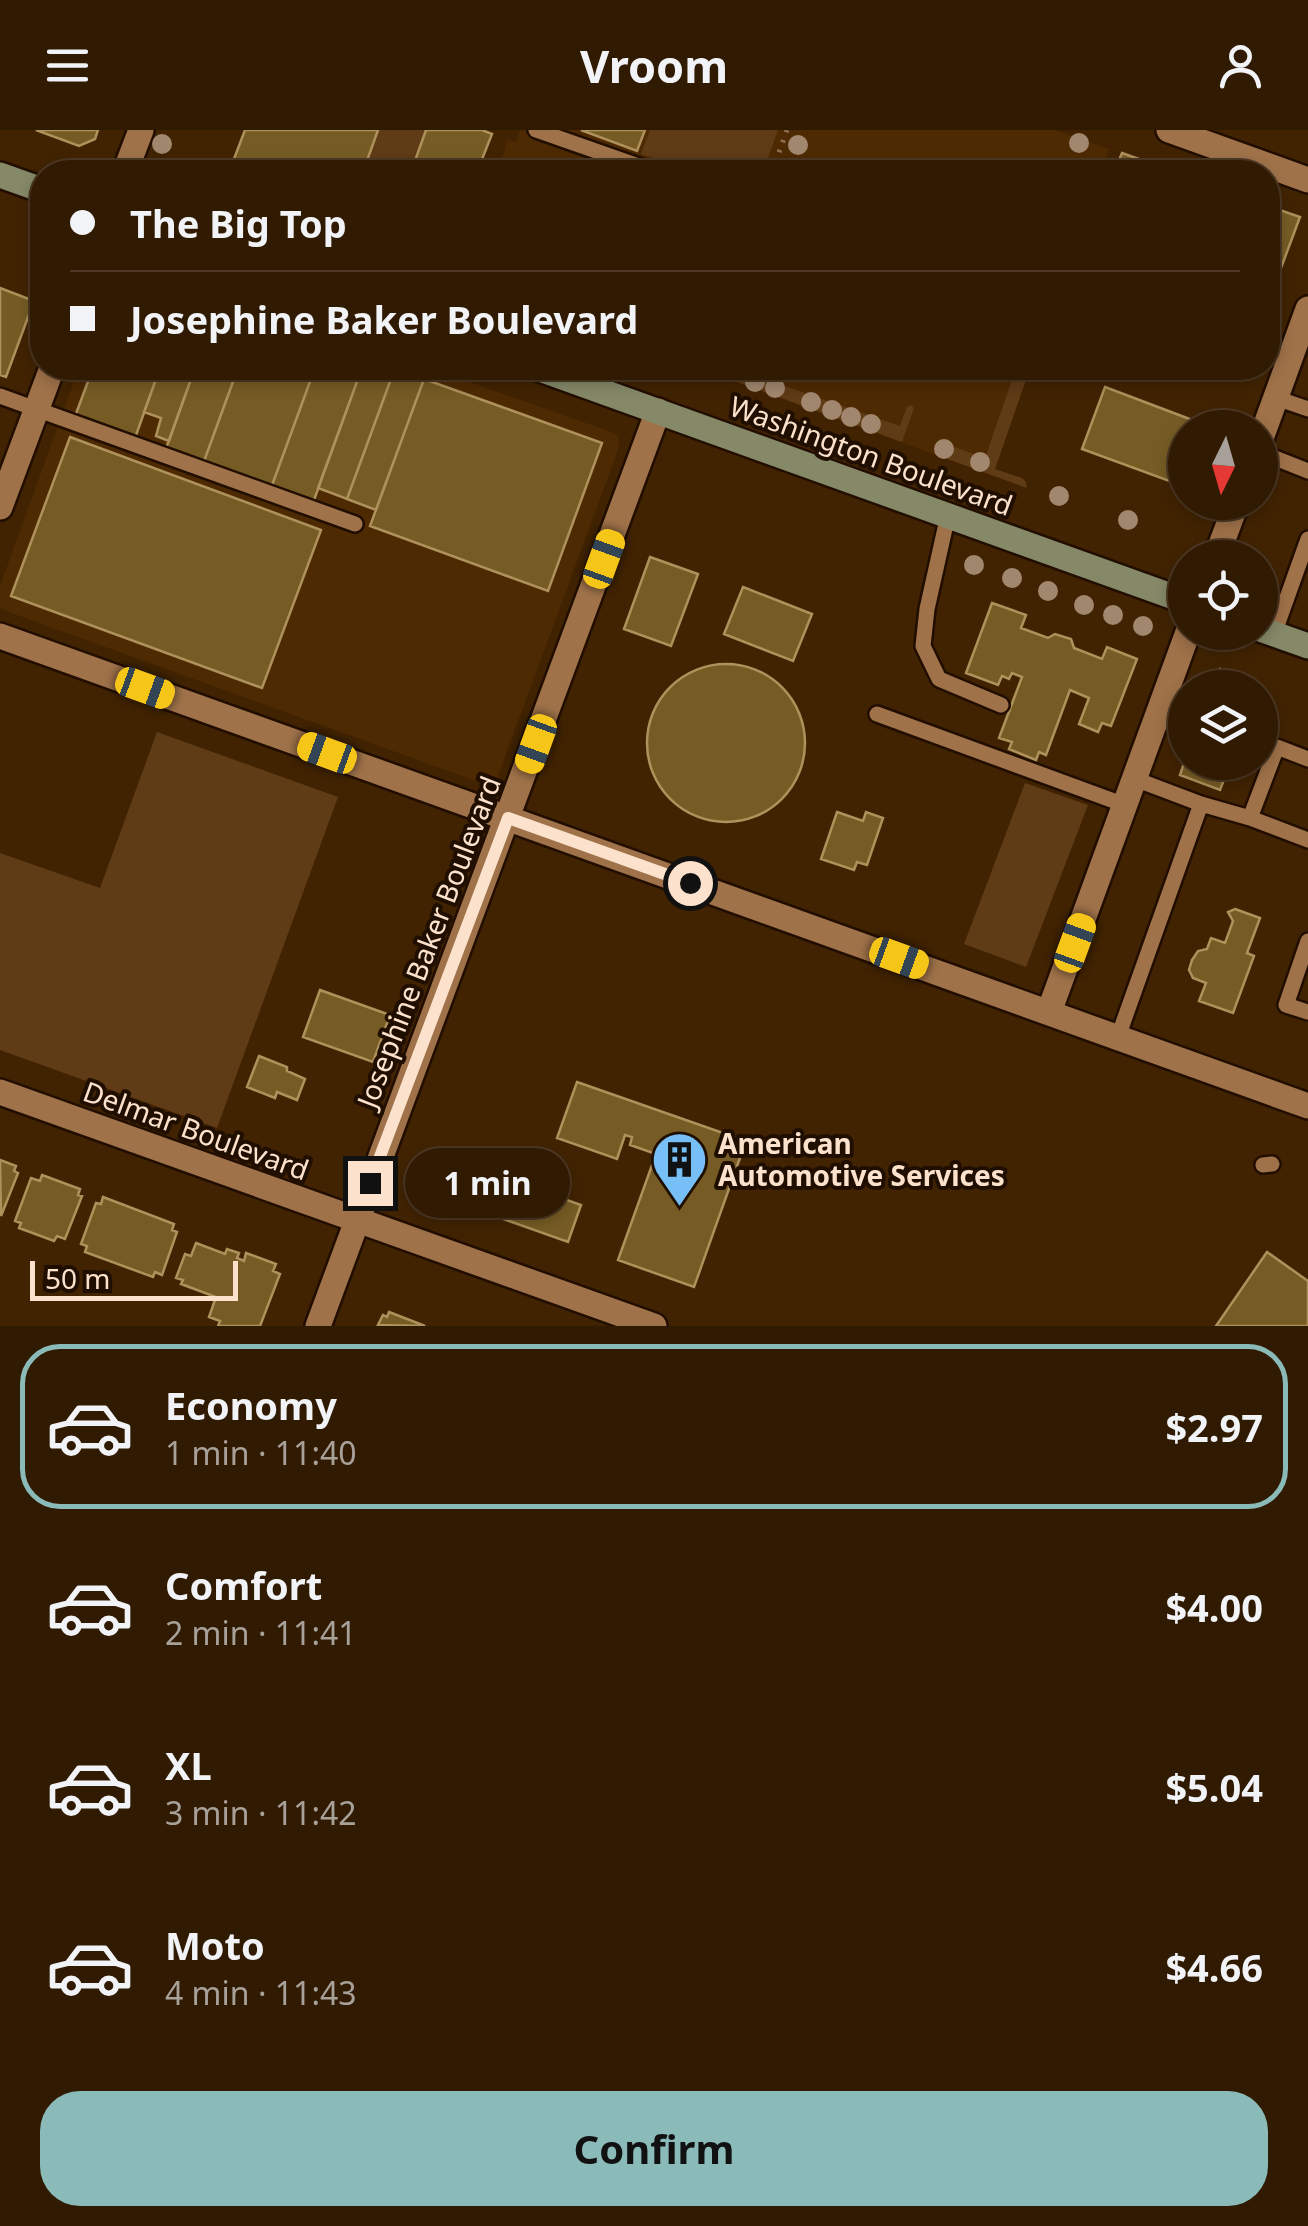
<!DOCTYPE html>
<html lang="en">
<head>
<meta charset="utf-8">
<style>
	body { margin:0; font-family:"Noto Sans",sans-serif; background:#39230c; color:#f1f3f6; height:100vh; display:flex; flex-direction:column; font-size:38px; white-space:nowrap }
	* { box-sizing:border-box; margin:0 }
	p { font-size:32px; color:#a8a199 }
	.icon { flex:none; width:55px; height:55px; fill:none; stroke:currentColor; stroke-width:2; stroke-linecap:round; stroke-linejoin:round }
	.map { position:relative; height:1196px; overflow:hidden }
	.sheet { display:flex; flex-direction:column; background:#311a02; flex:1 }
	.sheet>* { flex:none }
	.top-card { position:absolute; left:30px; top:30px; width:1250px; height:220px; border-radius:40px; box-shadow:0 5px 15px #0003,0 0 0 2px #4c3824; display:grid; align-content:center; height:220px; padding:0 40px; background:#311a02 }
	.needle { width:65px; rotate:185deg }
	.controls { position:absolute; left:1168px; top:280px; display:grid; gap:20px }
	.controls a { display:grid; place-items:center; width:110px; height:110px; border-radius:50%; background:#311a02; box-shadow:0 5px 15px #0003,0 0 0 2px #4c3824; font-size:50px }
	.scale { position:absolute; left:30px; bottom:25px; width:208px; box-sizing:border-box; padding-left:10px; border:5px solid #fce2cd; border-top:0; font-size:28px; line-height:35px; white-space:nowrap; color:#fce2cd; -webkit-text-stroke:8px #200f01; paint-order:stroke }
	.end { position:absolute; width:45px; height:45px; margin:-22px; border:12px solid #fce2cd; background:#111; box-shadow:0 0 0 5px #111 }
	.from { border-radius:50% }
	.bubble { position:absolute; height:70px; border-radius:35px; background:#311a02; box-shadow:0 5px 15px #0003,0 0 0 2px #4c3824; font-size:32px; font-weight:700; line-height:70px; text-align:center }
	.car { position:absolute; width:30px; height:60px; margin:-30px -15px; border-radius:12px; box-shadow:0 0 8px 2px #0007; background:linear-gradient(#f5c518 24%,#345 0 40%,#f5c518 0 76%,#345 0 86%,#f5c518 0) }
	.top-card b { display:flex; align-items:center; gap:35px; height:95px; font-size:38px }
	.top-card b+b { border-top:2px solid #4c3824 }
	.top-card i { width:25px; height:25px; background:#f1f3f6 }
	ul { padding:18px 0 0; list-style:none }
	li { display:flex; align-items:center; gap:30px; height:165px; margin:0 20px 15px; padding:0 20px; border:5px solid transparent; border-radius:40px }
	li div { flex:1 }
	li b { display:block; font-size:38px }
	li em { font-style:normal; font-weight:700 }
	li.active { border-color:#8bbbb9 }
	li>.icon { width:90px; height:90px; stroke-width:1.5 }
	.button { display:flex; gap:20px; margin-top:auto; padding:20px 40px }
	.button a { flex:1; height:115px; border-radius:40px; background:#8bbbb9; color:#111; font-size:40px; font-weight:700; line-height:115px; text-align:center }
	header { display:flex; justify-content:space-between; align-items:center; height:130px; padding:0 40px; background:#311a02; font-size:45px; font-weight:700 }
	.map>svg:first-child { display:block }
</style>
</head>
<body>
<header><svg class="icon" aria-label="menu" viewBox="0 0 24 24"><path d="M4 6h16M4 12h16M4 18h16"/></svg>Vroom<svg class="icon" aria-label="person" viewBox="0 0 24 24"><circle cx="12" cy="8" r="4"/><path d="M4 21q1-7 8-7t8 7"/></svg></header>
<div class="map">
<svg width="1308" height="1196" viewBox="0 0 1308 1196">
	<rect width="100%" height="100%" fill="#412302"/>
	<path fill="#4e2a02" d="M520,0H1056L1109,19L1102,42H497L508,10L516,12Z
		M79,238H430L614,303L619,307L618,320L496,651L490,653L476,651L6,481L0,477V456Z
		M699,238H1030L993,346Z"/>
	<path fill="#5f3b16" d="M378,0H426L411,42H363Z
		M650,0H778L763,42H671L673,35L641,24Z
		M708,238H733L900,296L907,277L911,275L914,278L902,312L707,241Z
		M1016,238H1030L995,339L1022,348L1026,352L1027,358L934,324L938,311L985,328Z
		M157,602L338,667L217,998L0,920V723L100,758Z
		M1025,653L1088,675L1026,837L964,814Z"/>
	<path fill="#765c24" stroke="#ae915b" stroke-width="2.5" d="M36,0H98L95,9L79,16Z
		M245,0H378L363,42H229Z
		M426,0H482L492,4L477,42H411Z
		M581,0H645L637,21Z
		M1122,23L1175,42H1114Z
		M1268,76L1300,87L1268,173Z
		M0,158L34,171L6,247L0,245Z
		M93,238H160L134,311L74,289Z
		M160,238H195L169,311L156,306L161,288L144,282Z
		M195,238H238L203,334L165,321Z
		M238,238H315L271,358L203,334Z
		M315,238H362L313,373L271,358Z
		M362,238H395L347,369L318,358Z
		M395,238L424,249L376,380L347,369Z
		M424,249L602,313L548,461L370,396Z
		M1105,257L1195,291L1192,298H1185V318L1172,352L1082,319Z
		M70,307L321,400L262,558L11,466Z
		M650,427L698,444L671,516L624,499Z
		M743,457L812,484L793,531L724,504Z
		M992,473L1026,485L1021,498L1048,508L1055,504L1071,509L1074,518L1102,529L1107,517L1137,529L1111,596L1102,593L1098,602L1079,594L1089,568L1070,560L1046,625L1039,622L1036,630L1009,619L1012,612L999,608L1022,547L1012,543L1009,549L1002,546L998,555L966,543Z
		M647 613a79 79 0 1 1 158 0a79 79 0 1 1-158 0Z
		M1220,539L1261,555L1260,558H1213Z
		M1185,630V632H1231L1220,660L1180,645Z
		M837,682L863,691L866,682L883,688L867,735L857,732L854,740L821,729Z
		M1235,779L1260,788L1247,823L1254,826L1233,883L1199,871L1206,853L1193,848L1189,840L1192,830L1198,821L1207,819L1211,808L1225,813L1233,791L1228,782Z
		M320,860L390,885L373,932L303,907Z
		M259,926L287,937V941L305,949L297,970L277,962L275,968L247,957Z
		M577,952L746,1011L694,1157L618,1130L656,1024L630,1015L632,1007L625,1005L617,1029L557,1008Z
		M0,1030L16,1036L14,1041L18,1043L1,1086Z
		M477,1038L581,1075L568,1112L464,1075Z
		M42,1045L80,1059L78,1065L82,1066L65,1109L57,1106L54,1111L19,1098L21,1093L15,1091L31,1048L40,1051Z
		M103,1067L174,1094L172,1100L177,1102L162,1145L155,1142L153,1147L85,1122L87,1116L81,1114L96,1073L101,1074Z
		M196,1113L225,1124L227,1119L239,1123L237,1128L244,1131L246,1123L276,1134L273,1141L280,1144L260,1196H218L220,1191L209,1187L216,1167L181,1154L183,1150L176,1148L185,1124L191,1126Z
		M1267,1122L1308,1151V1196H1216Z
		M389,1182L425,1196L378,1195L383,1185L387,1187Z"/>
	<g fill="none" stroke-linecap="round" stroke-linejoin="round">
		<defs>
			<path id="service" d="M536,0L653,41
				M0,266L355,394
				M1276,268L1308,279
				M1260,322L1308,341
				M948,385L927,479L923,516L939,549L1001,575
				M1274,504L1308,409
				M877,584L1125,675
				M1135,649L1201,674L1250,688L1277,617L1308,629
				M1250,688L1308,710
				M1308,811L1286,875L1308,882
				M1118,907L1201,674
				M1263,1035L1272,1034"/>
			<path id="minor" d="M1169,0L1308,50
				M125,42L141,0
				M1260,311L1308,179
				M0,377L52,238
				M1216,428L1237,372
				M0,506L1308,976
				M1049,882L1188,502
				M318,1196L658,281"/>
			<path id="tertiary" d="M0,962L654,1196"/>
			<path id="secondary" d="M0,45L42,60
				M537,238L1185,471
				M1260,499L1308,516"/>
		</defs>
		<use href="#service" stroke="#220e00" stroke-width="20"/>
		<use href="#minor" stroke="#220e00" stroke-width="30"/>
		<use href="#tertiary" stroke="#220e00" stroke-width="30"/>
		<use href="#secondary" stroke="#220e00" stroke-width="30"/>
		<path stroke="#8e7155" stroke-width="5" stroke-dasharray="2.5 8" stroke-linecap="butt" d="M772,42L787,0
			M697,248L700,238"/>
		<use href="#service" stroke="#9f7249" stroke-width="15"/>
		<use href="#minor" stroke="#9f7249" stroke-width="25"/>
		<use href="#tertiary" stroke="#9f7249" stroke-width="25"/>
		<use href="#secondary" stroke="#858968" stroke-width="25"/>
	</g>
	<g fill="#a1876e">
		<circle cx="1079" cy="13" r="10"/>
		<circle cx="162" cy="14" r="10"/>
		<circle cx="798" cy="15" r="10"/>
		<circle cx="755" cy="252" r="10"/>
		<circle cx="775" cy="258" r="10"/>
		<circle cx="811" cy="272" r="10"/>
		<circle cx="832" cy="280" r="10"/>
		<circle cx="851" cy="287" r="10"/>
		<circle cx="871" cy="294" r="10"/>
		<circle cx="944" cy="319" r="10"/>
		<circle cx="980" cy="332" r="10"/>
		<circle cx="1059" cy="366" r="10"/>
		<circle cx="1128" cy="390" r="10"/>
		<circle cx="974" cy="435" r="10"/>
		<circle cx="1012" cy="448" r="10"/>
		<circle cx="1048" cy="461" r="10"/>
		<circle cx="1084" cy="475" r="10"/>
		<circle cx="1113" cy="485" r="10"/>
		<circle cx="1143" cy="496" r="10"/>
	</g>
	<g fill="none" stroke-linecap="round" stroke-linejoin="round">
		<path stroke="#fce2cd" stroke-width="12" d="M370,1053L508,688L690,753"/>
	</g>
	<defs>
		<symbol id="building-pin" viewBox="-11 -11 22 30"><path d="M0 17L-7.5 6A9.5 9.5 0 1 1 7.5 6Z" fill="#77bff7" stroke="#200f01"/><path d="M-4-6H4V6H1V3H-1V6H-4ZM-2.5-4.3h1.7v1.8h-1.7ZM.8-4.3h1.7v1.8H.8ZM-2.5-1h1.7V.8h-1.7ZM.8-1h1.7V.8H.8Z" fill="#111"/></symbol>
	</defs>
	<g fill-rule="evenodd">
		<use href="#building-pin" x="648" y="998" width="63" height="86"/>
	</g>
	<g text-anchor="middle" stroke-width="8" stroke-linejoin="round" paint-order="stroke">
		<g font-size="28" fill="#fce2cd" stroke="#200f01">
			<text transform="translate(871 326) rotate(20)" y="10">Washington Boulevard</text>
			<text transform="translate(429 812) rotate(-69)" y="10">Josephine Baker Boulevard</text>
			<text transform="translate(196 1001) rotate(20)" y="10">Delmar Boulevard</text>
		</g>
		<g font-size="28" font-weight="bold" fill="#fce2cd" stroke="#200f01" text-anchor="start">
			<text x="718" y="1024">American<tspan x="718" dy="32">Automotive Services</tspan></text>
		</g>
	</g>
</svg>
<div class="controls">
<a><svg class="needle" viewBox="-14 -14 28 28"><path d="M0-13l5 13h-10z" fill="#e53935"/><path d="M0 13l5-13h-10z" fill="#a8a199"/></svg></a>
<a><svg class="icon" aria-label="locate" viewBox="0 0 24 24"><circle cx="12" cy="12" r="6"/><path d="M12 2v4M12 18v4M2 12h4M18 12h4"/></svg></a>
<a><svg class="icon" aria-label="layers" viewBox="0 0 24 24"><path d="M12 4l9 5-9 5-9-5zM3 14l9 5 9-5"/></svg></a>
</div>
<div class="scale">50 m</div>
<i class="end from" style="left:690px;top:753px"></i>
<i class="end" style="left:370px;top:1053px"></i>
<div class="bubble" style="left:405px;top:1018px;width:165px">1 min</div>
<i class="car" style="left:604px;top:429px;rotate:20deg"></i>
<i class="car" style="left:145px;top:558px;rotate:110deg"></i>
<i class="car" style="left:536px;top:614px;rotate:200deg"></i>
<i class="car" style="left:327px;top:623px;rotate:290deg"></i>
<i class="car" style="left:1075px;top:813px;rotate:20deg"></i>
<i class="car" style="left:899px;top:828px;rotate:110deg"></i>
<div class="top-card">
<b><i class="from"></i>The Big Top</b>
<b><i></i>Josephine Baker Boulevard</b>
</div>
</div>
<section class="sheet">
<ul>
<li class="active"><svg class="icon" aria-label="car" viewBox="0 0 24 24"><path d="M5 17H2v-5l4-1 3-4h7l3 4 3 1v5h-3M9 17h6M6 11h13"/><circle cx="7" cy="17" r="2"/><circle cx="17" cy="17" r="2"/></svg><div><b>Economy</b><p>1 min · 11:40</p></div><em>$2.97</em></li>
<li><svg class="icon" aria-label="car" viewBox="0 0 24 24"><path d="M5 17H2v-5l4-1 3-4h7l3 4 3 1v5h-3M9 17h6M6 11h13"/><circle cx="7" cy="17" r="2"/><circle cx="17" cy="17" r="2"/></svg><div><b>Comfort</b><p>2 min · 11:41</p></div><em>$4.00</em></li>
<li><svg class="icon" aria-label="car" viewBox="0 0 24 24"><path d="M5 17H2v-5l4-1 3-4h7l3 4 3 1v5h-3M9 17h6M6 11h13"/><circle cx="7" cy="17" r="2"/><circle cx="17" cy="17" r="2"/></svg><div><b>XL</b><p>3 min · 11:42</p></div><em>$5.04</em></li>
<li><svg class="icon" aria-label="car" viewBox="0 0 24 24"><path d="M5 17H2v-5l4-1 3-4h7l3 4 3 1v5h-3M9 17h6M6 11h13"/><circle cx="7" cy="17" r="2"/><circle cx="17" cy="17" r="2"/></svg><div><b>Moto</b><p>4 min · 11:43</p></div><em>$4.66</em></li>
</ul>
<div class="button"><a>Confirm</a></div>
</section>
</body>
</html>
